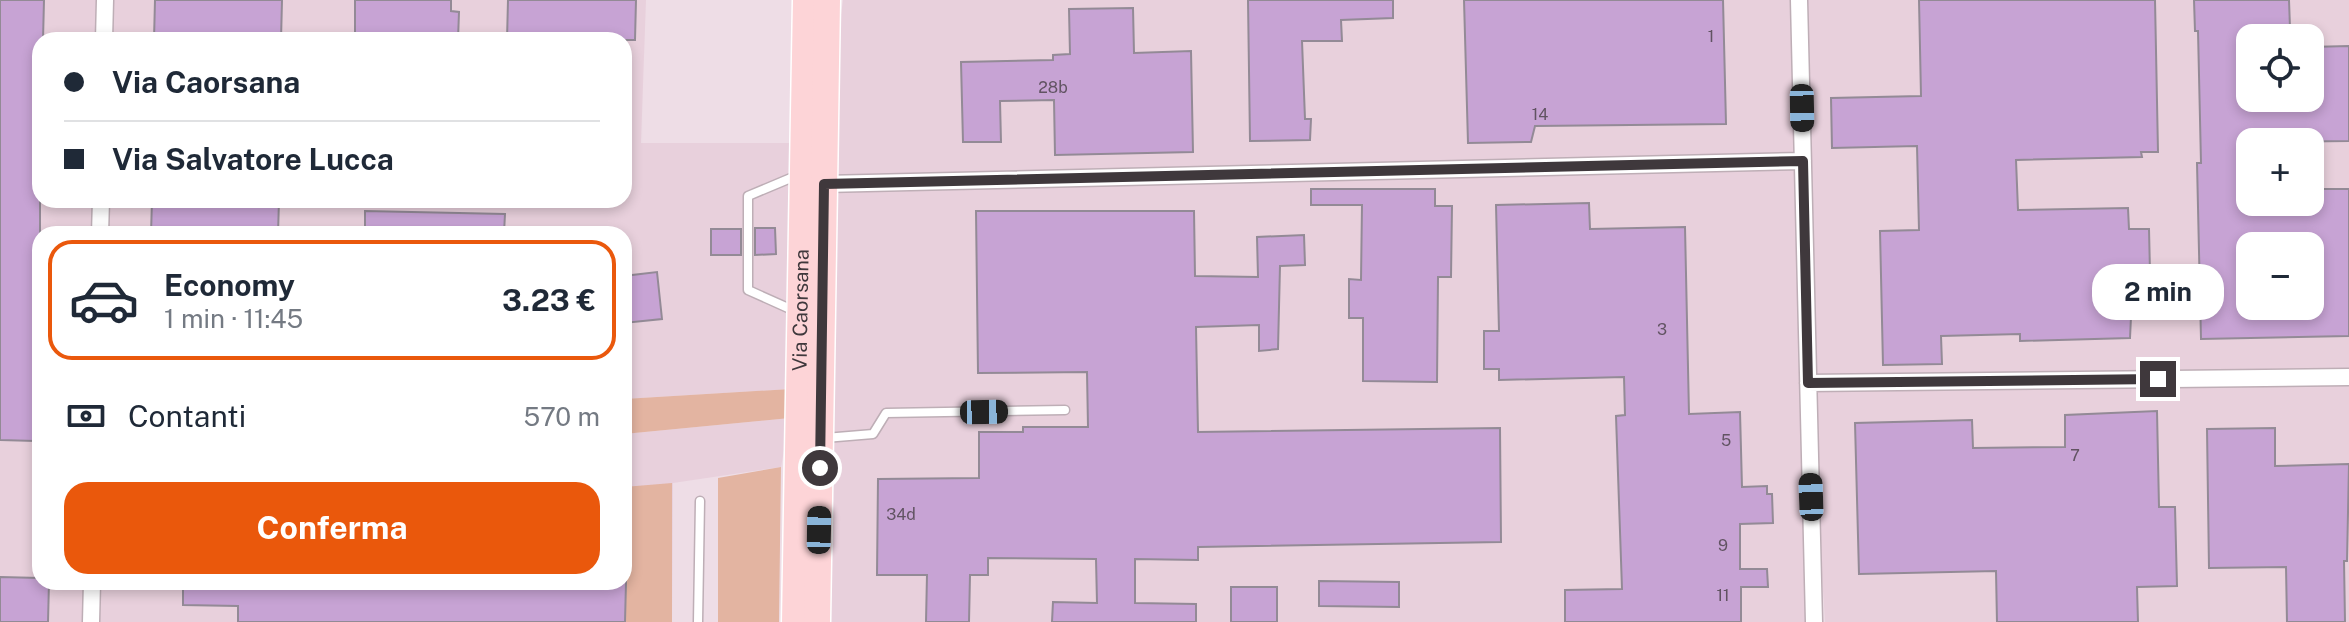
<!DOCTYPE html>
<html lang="it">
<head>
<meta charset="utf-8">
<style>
	body { margin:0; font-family:"Public Sans",sans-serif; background:#f6f6f7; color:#1f2937; height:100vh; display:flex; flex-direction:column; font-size:30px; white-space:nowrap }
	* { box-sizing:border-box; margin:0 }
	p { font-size:26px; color:#747a83 }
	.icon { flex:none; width:44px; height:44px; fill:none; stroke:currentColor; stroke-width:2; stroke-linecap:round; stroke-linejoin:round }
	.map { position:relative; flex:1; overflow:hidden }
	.sheet { position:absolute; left:32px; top:226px; width:600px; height:364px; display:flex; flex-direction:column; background:#fff; border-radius:24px; box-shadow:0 4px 12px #0003 }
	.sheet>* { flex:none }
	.hud { position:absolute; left:32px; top:32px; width:600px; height:176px; border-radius:24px; box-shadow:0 4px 12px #0003; display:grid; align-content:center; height:176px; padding:0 32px; background:#fff }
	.buttons { position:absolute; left:2236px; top:24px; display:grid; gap:16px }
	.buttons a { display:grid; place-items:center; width:88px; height:88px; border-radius:16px; background:#fff; box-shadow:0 4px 12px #0003; font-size:40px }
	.end { position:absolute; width:36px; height:36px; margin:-18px; border:10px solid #3f383c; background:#fff; box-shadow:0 0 0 4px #fff }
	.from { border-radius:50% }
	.bubble { position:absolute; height:56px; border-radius:24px; background:#fff; box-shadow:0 4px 12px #0003; font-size:26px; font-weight:700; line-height:56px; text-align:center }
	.car { position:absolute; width:24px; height:48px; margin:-24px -12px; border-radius:10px; box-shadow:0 0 6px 2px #0007; background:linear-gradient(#222 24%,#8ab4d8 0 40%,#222 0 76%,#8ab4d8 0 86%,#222 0) }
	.hud b { display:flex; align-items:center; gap:28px; height:76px; font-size:30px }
	.hud b+b { border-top:2px solid #e0e1e3 }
	.hud i { width:20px; height:20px; background:#1f2937 }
	ul { padding:14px 0 0; list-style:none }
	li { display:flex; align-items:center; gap:24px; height:120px; margin:0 16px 12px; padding:0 16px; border:4px solid transparent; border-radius:24px }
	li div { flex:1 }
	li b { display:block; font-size:30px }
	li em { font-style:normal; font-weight:700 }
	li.selected { border-color:#ea580c }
	li>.icon { width:72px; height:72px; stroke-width:1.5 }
	.pay { display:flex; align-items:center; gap:20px; height:88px; padding:0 32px; font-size:30px }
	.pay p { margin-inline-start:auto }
	.primary-button { display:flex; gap:16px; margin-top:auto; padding:16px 32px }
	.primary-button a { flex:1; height:92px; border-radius:24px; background:#ea580c; color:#fff; font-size:32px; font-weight:700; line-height:92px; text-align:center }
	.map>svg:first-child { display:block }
</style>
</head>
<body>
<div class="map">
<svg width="2349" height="622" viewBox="0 0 2349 622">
	<rect width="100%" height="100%" fill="#eedde6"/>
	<path fill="#e8d0dc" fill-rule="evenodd" d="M0,0H646L641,143H789L791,389L624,399V234H40V582H624V434L790,418L781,467L673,483L672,622H0ZM40,40H624V200H40Z
		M843,0H2349V622H1825L1810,383V622H830L836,53ZM2250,38H2310V98H2250ZM2250,142H2310V202H2250ZM2250,246H2310V306H2250Z"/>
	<path fill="#e3b4a1" d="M791,389L790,418L624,434V399Z
		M781,467L779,622H718V478Z
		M672,483V622H625L624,487Z"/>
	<path fill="#c7a3d4" stroke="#938a96" stroke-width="2" fill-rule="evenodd" d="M0,0H44L43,40H40V319L35,441L0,440Z
		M155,0H282L281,40H154Z
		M355,0H451V11L459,12L458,40H355Z
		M508,0H636L635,40H507Z
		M1248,0H1393V18L1341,20L1342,41H1302L1305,119H1311L1310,140L1250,141Z
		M1464,0H1723L1726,124L1535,126L1531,142L1468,143Z
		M1919,0H2155L2158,152H2141L2142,157L2016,160L2018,210L2128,208L2129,229H2149L2151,316L2131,317L2130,338L2020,341V334L1941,336L1942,364L1883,365L1880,231L1919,230L1917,146L1832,148L1831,98L1921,96Z
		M2194,0H2289L2290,28L2250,29V98H2310V47L2349,46V141L2250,142V202H2319L2318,189H2349V336L2201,339L2197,163H2201L2198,31H2195ZM2250,246H2320L2321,306H2250Z
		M1133,8L1134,53L1191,51L1193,152L1055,155L1054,100L1000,101L1001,142H963L961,62L1053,60V55L1070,54L1069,9Z
		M1311,189H1435V206H1452L1451,277H1438L1437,382L1363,381V318H1349V279L1361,280L1362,205H1311Z
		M152,200H279L278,234H151Z
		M1589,203L1590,229L1685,227L1689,414L1740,412L1742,487L1767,486V494H1772L1773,523L1740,524V569H1767L1768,587H1741V622H1565V590L1622,589L1616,416L1625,415L1624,377L1499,380V369H1484V331H1499L1496,205Z
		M365,211L505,214L504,233L365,231Z
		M976,211H1194L1195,276L1258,277L1257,237L1304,235L1305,265L1280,266L1278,349L1259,351V325L1196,327L1198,432L1500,428L1501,542L1198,547V560L1135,559V603L1196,604V622H1052L1053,602L1097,603L1096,559L988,558V575H970L969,622H926L927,575H877L878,479L979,478V432H1023V427H1088L1087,372L978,373Z
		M755,228H775L776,254L755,255Z
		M711,229H741V255H711Z
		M657,272L662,319L624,323V276Z
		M2157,411L2159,507H2175L2177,586L2137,587L2138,622H1997L1996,571L1859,574L1855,423L1972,420L1973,448L2065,447V415Z
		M2275,428V466L2349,464L2347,561H2344L2345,622H2287L2286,567L2209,568L2207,429Z
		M0,577L40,578V582H49L48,622H0Z
		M1319,581L1399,582V607L1319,606Z
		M183,582H626L625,622H238V606L183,605Z
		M1231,587H1277V622H1231Z"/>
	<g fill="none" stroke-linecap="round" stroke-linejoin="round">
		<defs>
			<path id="lane" d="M797,312L748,290V196L798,175
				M825,438L873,434L886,413L1065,410
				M698,622L700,501"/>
			<path id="street" d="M1799,0L1814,622
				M104,40L105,0
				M824,184L1803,161
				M100,234L101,200
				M1808,383L2349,377
				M91,622L92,582"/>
			<g id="primary">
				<path id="s1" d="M795,622L806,0"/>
				<path d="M817,622L827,0"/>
			</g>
		</defs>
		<use href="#lane" stroke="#beaeb6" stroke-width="11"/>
		<use href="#street" stroke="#beaeb6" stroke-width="19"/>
		<use href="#primary" stroke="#fff" stroke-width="29"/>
		<use href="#lane" stroke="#fff" stroke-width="8"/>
		<use href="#street" stroke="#fff" stroke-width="16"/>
		<use href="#primary" stroke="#fdd4d7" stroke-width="26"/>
	</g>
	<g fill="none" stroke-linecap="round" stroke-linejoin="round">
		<path stroke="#3f383c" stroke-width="10" d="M820,468L824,184L1803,161L1808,383L2158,379"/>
	</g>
	<g text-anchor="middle" stroke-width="7" stroke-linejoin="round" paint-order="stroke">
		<g font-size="16" fill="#615362">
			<text x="1711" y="42">1</text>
			<text x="1053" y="93">28b</text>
			<text x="1540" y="120">14</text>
			<text x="1662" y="335">3</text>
			<text x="1726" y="446">5</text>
			<text x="2075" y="461">7</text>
			<text x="901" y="520">34d</text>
			<text x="1723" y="551">9</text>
			<text x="1723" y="601">11</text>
		</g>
		<g font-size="20" fill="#3f383c" stroke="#fbebf3">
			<text dy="7" stroke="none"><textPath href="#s1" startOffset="312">Via Caorsana</textPath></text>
		</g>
	</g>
</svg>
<div class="buttons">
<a><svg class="icon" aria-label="locate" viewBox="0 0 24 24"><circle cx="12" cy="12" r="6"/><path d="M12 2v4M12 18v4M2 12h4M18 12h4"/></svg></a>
<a>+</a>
<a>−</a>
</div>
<i class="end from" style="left:820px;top:468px"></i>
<i class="end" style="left:2158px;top:379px"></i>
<div class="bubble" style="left:2092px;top:264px;width:132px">2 min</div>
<i class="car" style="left:1802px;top:108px;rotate:179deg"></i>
<i class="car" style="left:984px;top:412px;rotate:89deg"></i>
<i class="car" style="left:1811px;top:497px;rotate:358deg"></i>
<i class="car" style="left:819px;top:530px;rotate:1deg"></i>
<div class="hud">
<b><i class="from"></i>Via Caorsana</b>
<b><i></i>Via Salvatore Lucca</b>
</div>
<section class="sheet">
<ul>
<li class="selected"><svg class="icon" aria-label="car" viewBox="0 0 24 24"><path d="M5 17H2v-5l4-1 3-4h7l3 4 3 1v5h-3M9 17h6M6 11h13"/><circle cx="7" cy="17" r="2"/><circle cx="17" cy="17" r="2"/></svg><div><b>Economy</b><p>1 min · 11:45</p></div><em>3.23 €</em></li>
</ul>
<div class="pay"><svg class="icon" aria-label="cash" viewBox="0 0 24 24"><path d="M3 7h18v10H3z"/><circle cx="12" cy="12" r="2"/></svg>Contanti<p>570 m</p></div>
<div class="primary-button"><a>Conferma</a></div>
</section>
</div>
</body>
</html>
